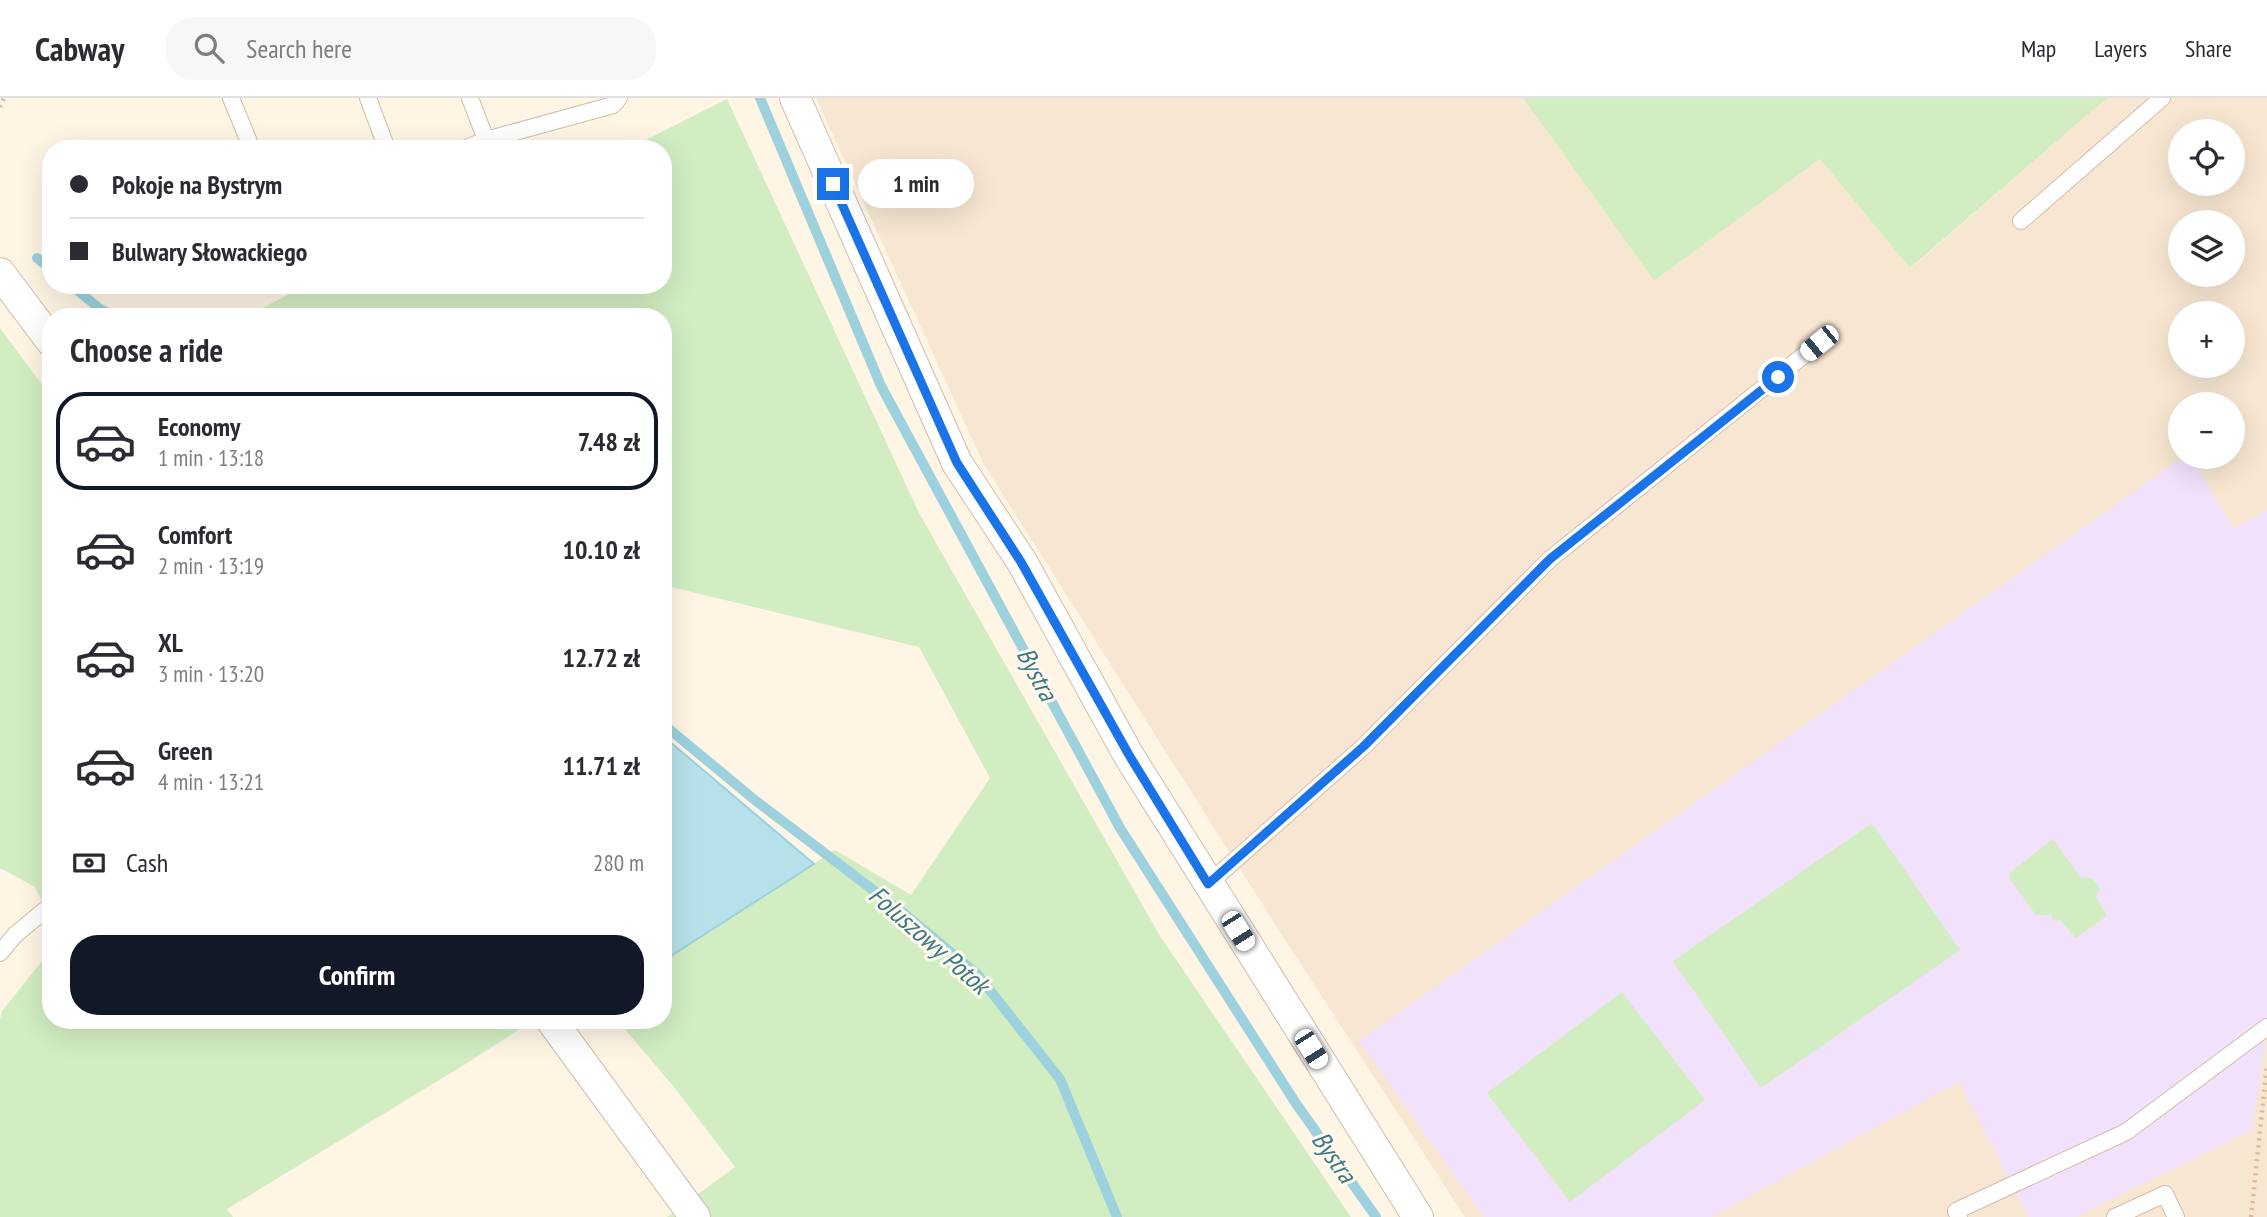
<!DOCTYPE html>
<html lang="en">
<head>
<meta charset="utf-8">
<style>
	body { margin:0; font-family:"PT Sans Narrow",sans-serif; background:#f7f7f7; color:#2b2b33; height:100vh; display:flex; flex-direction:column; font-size:26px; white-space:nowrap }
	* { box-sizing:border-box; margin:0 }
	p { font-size:23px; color:#7c7c81 }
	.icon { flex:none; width:38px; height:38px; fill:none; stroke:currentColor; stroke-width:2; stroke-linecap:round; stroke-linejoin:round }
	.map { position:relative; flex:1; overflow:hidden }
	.sheet { position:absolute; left:42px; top:210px; width:630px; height:721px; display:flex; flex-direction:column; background:#fff; border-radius:28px; box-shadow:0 7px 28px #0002 }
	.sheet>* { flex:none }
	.banner { position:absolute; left:42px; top:42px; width:630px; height:154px; border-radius:28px; box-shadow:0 7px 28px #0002; display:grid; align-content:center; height:154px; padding:0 28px; background:#fff }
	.fabs { position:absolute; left:2168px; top:21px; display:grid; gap:14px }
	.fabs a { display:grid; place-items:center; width:77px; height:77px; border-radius:50%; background:#fff; box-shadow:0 7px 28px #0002; font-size:35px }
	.end { position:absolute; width:32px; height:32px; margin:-16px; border:9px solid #1a73e8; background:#fff; box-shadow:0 0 0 4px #fff }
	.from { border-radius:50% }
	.bubble { position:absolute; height:49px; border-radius:24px; background:#fff; box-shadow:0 7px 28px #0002; font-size:23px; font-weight:800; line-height:49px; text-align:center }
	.car { position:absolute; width:21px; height:42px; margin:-21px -10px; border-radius:9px; box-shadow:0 0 5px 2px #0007; background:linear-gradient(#fff 24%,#345 0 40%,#fff 0 76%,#345 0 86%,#fff 0) }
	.banner b { display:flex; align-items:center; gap:24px; height:66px; font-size:26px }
	.banner b+b { border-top:2px solid #e1e1e2 }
	.banner i { width:18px; height:18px; background:#2b2b33 }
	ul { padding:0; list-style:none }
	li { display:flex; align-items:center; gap:21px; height:98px; margin:0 14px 10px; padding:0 14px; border:4px solid transparent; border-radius:28px }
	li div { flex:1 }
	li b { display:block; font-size:26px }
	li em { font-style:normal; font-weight:800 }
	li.current { border-color:#111827 }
	li>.icon { width:63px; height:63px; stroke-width:1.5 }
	h2 { padding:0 28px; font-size:32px; line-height:84px }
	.pay { display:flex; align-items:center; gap:18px; height:77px; padding:0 28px; font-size:26px }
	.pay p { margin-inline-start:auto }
	.primary-button { display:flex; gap:14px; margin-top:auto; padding:14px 28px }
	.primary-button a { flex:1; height:80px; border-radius:28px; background:#111827; color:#fff; font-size:28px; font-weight:800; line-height:80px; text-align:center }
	header { display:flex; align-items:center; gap:42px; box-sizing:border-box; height:98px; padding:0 35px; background:#fff; border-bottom:2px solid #e1e1e2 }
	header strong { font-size:33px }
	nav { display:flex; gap:38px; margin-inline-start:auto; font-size:24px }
	.search { width:490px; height:63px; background:#f7f7f7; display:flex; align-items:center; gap:18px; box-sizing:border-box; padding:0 24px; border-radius:28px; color:#7c7c81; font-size:26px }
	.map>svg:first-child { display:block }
</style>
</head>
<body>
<header>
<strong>Cabway</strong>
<div class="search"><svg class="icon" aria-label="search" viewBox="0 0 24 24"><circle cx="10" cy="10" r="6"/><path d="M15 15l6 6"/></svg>Search here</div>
<nav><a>Map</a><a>Layers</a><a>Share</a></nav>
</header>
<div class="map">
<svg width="2267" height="1119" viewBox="0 0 2267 1119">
	<rect width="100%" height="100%" fill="#fef5e5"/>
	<path fill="#f7e7d2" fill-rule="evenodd" d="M816,0H1523L1654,183L1820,61L1911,170L2107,0H2267V1119H1465L1283,839L983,365ZM2180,33H2233V86H2180ZM2180,124H2233V177H2180ZM2180,215H2233V268H2180ZM2180,306H2233V359H2180Z"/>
	<path fill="#f2e1fb" d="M2183,359H2191L2234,431L2267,412V930L2252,1032L2075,1119H2028L1959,984L1711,1119H1484L1359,943Z"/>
	<path fill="#d2edc2" d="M1523,0H2107L1910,170L1820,61L1654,183Z
		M727,1L919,415L1160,838L1351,1119H667L735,1069L674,989L617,922H663V863L835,752L911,797L990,680L919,549L663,487V219H245L307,187H663V51H628Z
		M0,230L51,299V822L35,789L0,770Z
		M1872,725L1960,852L1761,990L1673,863Z
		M2053,741L2081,780L2088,779L2093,781L2100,790L2096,799L2107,818L2076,840L2060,822H2053L2051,817H2036L2009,780L2010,775Z
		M51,852V922H511L518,932L464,967L227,1111L233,1119H0V921L2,913Z
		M1622,894L1705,1002L1570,1104L1487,995Z"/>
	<path fill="#b7e1ea" stroke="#9cd1dd" stroke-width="2" d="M663,638L814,766L663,863Z"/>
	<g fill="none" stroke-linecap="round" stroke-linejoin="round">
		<path stroke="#9cd1dd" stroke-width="10" d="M760,0L881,288L1120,730L1295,1004L1376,1119
			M37,160L51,171
			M71,187L100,211L117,219
			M663,626L756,703L906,817L977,876L1060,981L1117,1119"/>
		<defs>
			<path id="lane" d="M231,0L252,51
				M368,0L387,51
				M470,0L486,42L613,7L619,0
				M464,51L486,42
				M2021,123L2162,0
				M1208,786L1363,649L1550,461L1819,245
				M0,855L15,837L51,807
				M1959,1119L1956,1113L2126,1034L2267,929
				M2115,1119L2165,1096L2176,1119"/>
			<path id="street" d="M795,0L957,365L1022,464L1129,658L1418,1119
				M0,175L51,243
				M551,922L695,1119"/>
		</defs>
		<use href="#lane" stroke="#d1bda9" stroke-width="18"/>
		<use href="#street" stroke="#d1bda9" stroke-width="32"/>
		<path stroke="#dbb79c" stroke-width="4.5" stroke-dasharray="2 5" stroke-linecap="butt" d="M0,9L4,0
			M2251,1119L2267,967"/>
		<use href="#lane" stroke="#fff" stroke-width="16"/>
		<use href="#street" stroke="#fff" stroke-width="30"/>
	</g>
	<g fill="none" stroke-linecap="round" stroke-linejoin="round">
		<path stroke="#1a73e8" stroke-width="9" d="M833,86L957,365L1021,464L1129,657L1208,786L1363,649L1550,461L1778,279"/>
	</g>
	<g text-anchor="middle" stroke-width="6" stroke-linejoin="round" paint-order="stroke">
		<g font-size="26" font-style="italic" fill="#3c7987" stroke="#fff8ed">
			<text transform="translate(1037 576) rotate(62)" y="9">Bystra</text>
			<text transform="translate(929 842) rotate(41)" y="9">Foluszowy Potok</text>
			<text transform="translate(1334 1059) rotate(55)" y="9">Bystra</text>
		</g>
	</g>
</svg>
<div class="fabs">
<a><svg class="icon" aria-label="locate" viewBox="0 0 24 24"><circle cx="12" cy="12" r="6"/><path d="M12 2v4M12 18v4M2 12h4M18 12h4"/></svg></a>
<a><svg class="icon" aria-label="layers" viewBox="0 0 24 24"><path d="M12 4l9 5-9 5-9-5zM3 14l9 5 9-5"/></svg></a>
<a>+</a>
<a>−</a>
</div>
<i class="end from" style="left:1778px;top:279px"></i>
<i class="end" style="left:833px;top:86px"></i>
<div class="bubble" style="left:858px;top:61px;width:116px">1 min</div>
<i class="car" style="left:1819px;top:245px;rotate:231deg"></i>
<i class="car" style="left:1238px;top:833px;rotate:148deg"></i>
<i class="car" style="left:1311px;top:951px;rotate:148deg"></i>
<div class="banner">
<b><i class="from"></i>Pokoje na Bystrym</b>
<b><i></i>Bulwary Słowackiego</b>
</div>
<section class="sheet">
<h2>Choose a ride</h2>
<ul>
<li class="current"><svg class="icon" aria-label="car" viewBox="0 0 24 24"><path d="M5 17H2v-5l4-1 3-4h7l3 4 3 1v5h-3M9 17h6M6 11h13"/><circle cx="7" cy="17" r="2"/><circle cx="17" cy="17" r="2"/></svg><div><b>Economy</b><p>1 min · 13:18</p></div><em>7.48 zł</em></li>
<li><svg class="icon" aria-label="car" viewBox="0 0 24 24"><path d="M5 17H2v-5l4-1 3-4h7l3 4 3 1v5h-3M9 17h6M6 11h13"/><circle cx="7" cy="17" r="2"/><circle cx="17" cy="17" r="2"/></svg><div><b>Comfort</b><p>2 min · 13:19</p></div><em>10.10 zł</em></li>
<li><svg class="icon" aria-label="car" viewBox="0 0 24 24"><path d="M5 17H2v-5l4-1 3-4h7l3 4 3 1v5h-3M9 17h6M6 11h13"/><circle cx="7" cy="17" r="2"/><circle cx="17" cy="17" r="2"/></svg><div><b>XL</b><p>3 min · 13:20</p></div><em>12.72 zł</em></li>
<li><svg class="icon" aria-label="car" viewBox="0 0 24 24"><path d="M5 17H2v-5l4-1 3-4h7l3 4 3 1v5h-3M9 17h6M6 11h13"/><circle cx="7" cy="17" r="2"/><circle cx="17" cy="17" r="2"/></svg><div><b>Green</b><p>4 min · 13:21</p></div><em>11.71 zł</em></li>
</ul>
<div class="pay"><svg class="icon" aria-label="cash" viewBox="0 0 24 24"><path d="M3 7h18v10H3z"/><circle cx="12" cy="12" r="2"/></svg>Cash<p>280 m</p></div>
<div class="primary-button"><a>Confirm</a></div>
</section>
</div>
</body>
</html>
